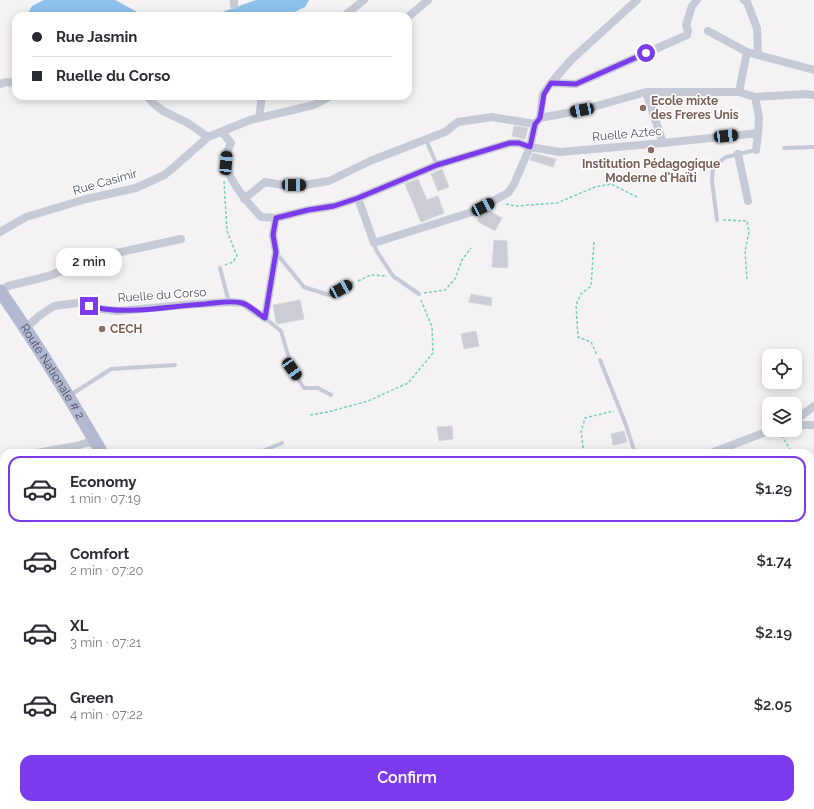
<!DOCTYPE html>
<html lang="en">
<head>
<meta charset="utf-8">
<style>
	body { margin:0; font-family:Raleway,sans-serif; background:#f2f2f3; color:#2b2b33; height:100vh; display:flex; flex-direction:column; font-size:15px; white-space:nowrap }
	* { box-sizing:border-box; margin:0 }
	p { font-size:13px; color:#7c7c81 }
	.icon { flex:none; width:22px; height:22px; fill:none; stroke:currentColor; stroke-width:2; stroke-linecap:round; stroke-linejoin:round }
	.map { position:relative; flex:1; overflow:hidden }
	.details { position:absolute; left:0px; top:449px; width:814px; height:360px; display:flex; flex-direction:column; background:#fff; border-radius:12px 12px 0 0; box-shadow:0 2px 10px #0003 }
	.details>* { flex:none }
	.hud { position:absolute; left:12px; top:12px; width:400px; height:88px; border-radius:12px; box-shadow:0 2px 10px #0003; display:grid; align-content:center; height:88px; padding:0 20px; background:#fff }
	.fabs { position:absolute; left:762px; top:349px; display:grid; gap:8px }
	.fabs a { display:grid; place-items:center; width:40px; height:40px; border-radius:8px; background:#fff; box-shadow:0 2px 10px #0003; font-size:20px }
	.end { position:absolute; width:18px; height:18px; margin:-9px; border:5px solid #7c3aed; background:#fff; box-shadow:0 0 0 2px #fff }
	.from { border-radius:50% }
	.bubble { position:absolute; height:28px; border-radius:12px; background:#fff; box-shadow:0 2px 10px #0003; font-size:13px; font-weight:600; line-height:28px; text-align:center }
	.car { position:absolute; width:12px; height:24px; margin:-12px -6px; border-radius:5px; box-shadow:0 0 3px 1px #0007; background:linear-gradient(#222 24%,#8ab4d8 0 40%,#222 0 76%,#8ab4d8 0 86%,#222 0) }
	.hud b { display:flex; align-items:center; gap:14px; height:38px; font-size:15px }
	.hud b+b { border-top:1px solid #e1e1e2 }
	.hud i { width:10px; height:10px; background:#2b2b33 }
	ul { padding:7px 0 0; list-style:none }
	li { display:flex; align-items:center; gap:12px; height:66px; margin:0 8px 6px; padding:0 12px; border:2px solid transparent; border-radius:12px }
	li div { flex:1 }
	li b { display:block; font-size:15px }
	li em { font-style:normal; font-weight:600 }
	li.current { border-color:#7c3aed }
	li>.icon { width:36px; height:36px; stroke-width:1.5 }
	.button { display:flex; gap:8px; margin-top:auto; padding:8px 20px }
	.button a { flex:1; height:46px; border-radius:12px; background:#7c3aed; color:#fff; font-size:16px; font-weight:600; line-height:46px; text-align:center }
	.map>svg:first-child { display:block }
</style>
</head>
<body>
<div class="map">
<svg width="814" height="809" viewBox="0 0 814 809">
	<rect width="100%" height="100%" fill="#f4f2f2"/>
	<path fill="#c2f0e0" d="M814,708V809H804L802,805H810V709Z
		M576,805H654L649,809H578Z"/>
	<path fill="#8fc1ed" d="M44,0H115L139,13L151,12L161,16H20L21,14L28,13L32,6Z
		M256,0H309L305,7L286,16H211Z"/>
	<path fill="#cccdd4" stroke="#d6d6dd" d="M514,126L528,128L525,139L512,136Z
		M533,153L556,159L553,167L530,160Z
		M442,169L449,187L438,191L431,174Z
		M418,179L427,200L438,196L444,213L421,222L405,184Z
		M488,210L502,218L495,231L477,221L480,214Z
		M494,240L507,241L508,268L492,267Z
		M471,294L492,298L491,306L469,302Z
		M300,300L304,319L278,324L276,322L273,305Z
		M476,331L479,346L464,349L461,334Z
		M452,426L453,439L439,441L437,427Z
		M624,431L627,442L613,445L611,434Z"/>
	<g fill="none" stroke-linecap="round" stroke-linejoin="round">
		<path stroke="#79cfba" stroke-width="1.5" stroke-dasharray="3 2" stroke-linecap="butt" d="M242,5L244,16
			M224,181L227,231L237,256L233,262L225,265
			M506,204L516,206L557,203L595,187L611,184L637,197
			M723,220L747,221L749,232L745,251L747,279
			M594,242L591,286L581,294L576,305L578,337L591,342L597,355
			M358,281L371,275L387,276
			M424,293L445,290L455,279L462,260L471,248
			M310,415L328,412L368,401L408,383L433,353L432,327L421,300
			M779,431L792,453
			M584,453L581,432L585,418L614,411
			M810,481L814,489"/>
		<path stroke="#c6cad6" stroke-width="4" d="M426,140L437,165
			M784,148L814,147
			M717,220L712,181L713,167L726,157L756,150
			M374,243L376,250L393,276L419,294
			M277,254L304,287L329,295L352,283
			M220,268L229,302
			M265,318L281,331L292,369L304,388H318L331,395
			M600,360L626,425L635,453
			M69,396L111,369L175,365
			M258,453L282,443
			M0,589L4,585
			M0,642L4,639
			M0,774L4,772
			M692,805L695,809
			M759,805L762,809"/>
		<path stroke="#c6cad6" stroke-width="8" d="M234,0V5
			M637,0L572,59L551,83L543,94L540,118L535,124L530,147L560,152L663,143L758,133L756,150
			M744,0L747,2L757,28L758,55
			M344,16L364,0
			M408,17L428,0
			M708,31L747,52L814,70
			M551,83L576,84L687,35L688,30L686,25L692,6L697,0
			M0,84L7,82L16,83
			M646,92L663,143
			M739,92L747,52
			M147,96C158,111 168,113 184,121C192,125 200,132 208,137
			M755,97L759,117L758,133
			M259,118L262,96
			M540,118L582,110L646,92H739L755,97L806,94L814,95
			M738,154L748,201
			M244,199L265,182L283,185H304L329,181L370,161L445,132L458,122L492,117L535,124
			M276,218L308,210L334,206L358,198L437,165L510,143H519L530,147L514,184L508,193L472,212L374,243L358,198
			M0,232L26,217L86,199L136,188L164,175L173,168L208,137L250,120L314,105L331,96
			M0,291L8,286L49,276L71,267L116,253L181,239
			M26,328L39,316L54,306L77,303L100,309L119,311L183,305L229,302L243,303L265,318L276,252L273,235L276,218L261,217C249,204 230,183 226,164C225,157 228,149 231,143L222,132
			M795,421L814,406
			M795,425H814
			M37,453L76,446L86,443L96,442
			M711,453L771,430
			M0,486L4,482
			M810,587L814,586
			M810,705L814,703
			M0,723L4,720
			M10,809L16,805
			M130,809L135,805
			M249,809L255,805
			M409,809L419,805
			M494,809L500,805
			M657,809L662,805"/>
		<path stroke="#c5cada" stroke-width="12" d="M0,680L4,677"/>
		<g stroke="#b2b9d0" stroke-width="13">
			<path id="s1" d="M0,291C37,344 70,398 102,453"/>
			<path d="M280,805L281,809"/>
		</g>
	</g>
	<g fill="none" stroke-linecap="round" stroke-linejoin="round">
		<path stroke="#7c3aed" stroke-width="5" d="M89,306C126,316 167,306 205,304C217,303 230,300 242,303C250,305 258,314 265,318L276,252L273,235L276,218L308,210L334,206L358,198L437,165L510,143H519L530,147L535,124L540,118L544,94L551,83L576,84L646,53"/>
	</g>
	<g fill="#8d6e63" stroke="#fff" stroke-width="1.5">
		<circle cx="643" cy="108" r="4"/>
		<circle cx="651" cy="150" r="4"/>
		<circle cx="102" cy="329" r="4"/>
	</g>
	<g text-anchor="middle" stroke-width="3" stroke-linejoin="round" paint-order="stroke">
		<g font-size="12" font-weight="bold" fill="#785e54" stroke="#fff" text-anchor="start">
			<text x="651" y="105">Ecole mixte<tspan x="651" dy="14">des Freres Unis</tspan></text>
			<text x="651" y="168" text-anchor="middle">Institution Pédagogique<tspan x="651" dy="14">Moderne d'Haïti</tspan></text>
			<text x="110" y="333">CECH</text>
		</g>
		<g font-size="12" fill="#494f60" stroke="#fff">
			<text transform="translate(627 134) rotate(-5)" y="4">Ruelle Aztec</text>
			<text transform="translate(105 182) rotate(-16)" y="4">Rue Casimir</text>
			<text transform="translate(162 295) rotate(-4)" y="4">Ruelle du Corso</text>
			<text dy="4" stroke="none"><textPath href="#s1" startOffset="96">Route Nationale # 2</textPath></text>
		</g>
	</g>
</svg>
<div class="fabs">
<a><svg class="icon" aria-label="locate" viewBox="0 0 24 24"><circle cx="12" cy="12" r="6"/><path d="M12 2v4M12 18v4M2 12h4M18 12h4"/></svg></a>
<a><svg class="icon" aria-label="layers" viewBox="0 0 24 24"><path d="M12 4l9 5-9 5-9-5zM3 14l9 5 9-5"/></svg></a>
</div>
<i class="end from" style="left:646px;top:53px"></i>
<i class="end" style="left:89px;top:306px"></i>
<div class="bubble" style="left:56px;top:248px;width:66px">2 min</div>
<i class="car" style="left:582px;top:110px;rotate:259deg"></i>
<i class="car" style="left:726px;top:136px;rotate:84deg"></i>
<i class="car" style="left:226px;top:163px;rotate:5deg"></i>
<i class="car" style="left:294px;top:185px;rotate:91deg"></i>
<i class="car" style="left:483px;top:207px;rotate:63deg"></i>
<i class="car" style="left:341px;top:289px;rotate:61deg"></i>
<i class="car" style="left:292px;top:369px;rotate:145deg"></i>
<div class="hud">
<b><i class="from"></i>Rue Jasmin</b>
<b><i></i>Ruelle du Corso</b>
</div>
<section class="details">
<ul>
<li class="current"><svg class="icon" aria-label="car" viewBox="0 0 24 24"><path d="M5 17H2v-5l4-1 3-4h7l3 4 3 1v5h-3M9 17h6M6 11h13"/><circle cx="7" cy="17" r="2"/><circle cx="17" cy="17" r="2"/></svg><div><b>Economy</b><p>1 min · 07:19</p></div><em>$1.29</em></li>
<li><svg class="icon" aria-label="car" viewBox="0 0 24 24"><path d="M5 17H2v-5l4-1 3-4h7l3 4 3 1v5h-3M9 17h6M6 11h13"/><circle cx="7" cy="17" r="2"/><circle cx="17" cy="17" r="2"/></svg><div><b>Comfort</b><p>2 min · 07:20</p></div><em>$1.74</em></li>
<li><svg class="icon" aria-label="car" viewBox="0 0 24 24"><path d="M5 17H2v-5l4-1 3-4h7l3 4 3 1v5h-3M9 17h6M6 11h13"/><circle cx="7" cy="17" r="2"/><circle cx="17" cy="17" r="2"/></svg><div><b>XL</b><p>3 min · 07:21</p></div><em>$2.19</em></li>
<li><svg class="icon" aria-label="car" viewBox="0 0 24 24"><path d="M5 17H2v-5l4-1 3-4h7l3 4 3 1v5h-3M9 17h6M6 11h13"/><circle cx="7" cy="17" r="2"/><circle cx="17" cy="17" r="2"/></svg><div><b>Green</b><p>4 min · 07:22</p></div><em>$2.05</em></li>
</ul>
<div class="button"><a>Confirm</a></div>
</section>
</div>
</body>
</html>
